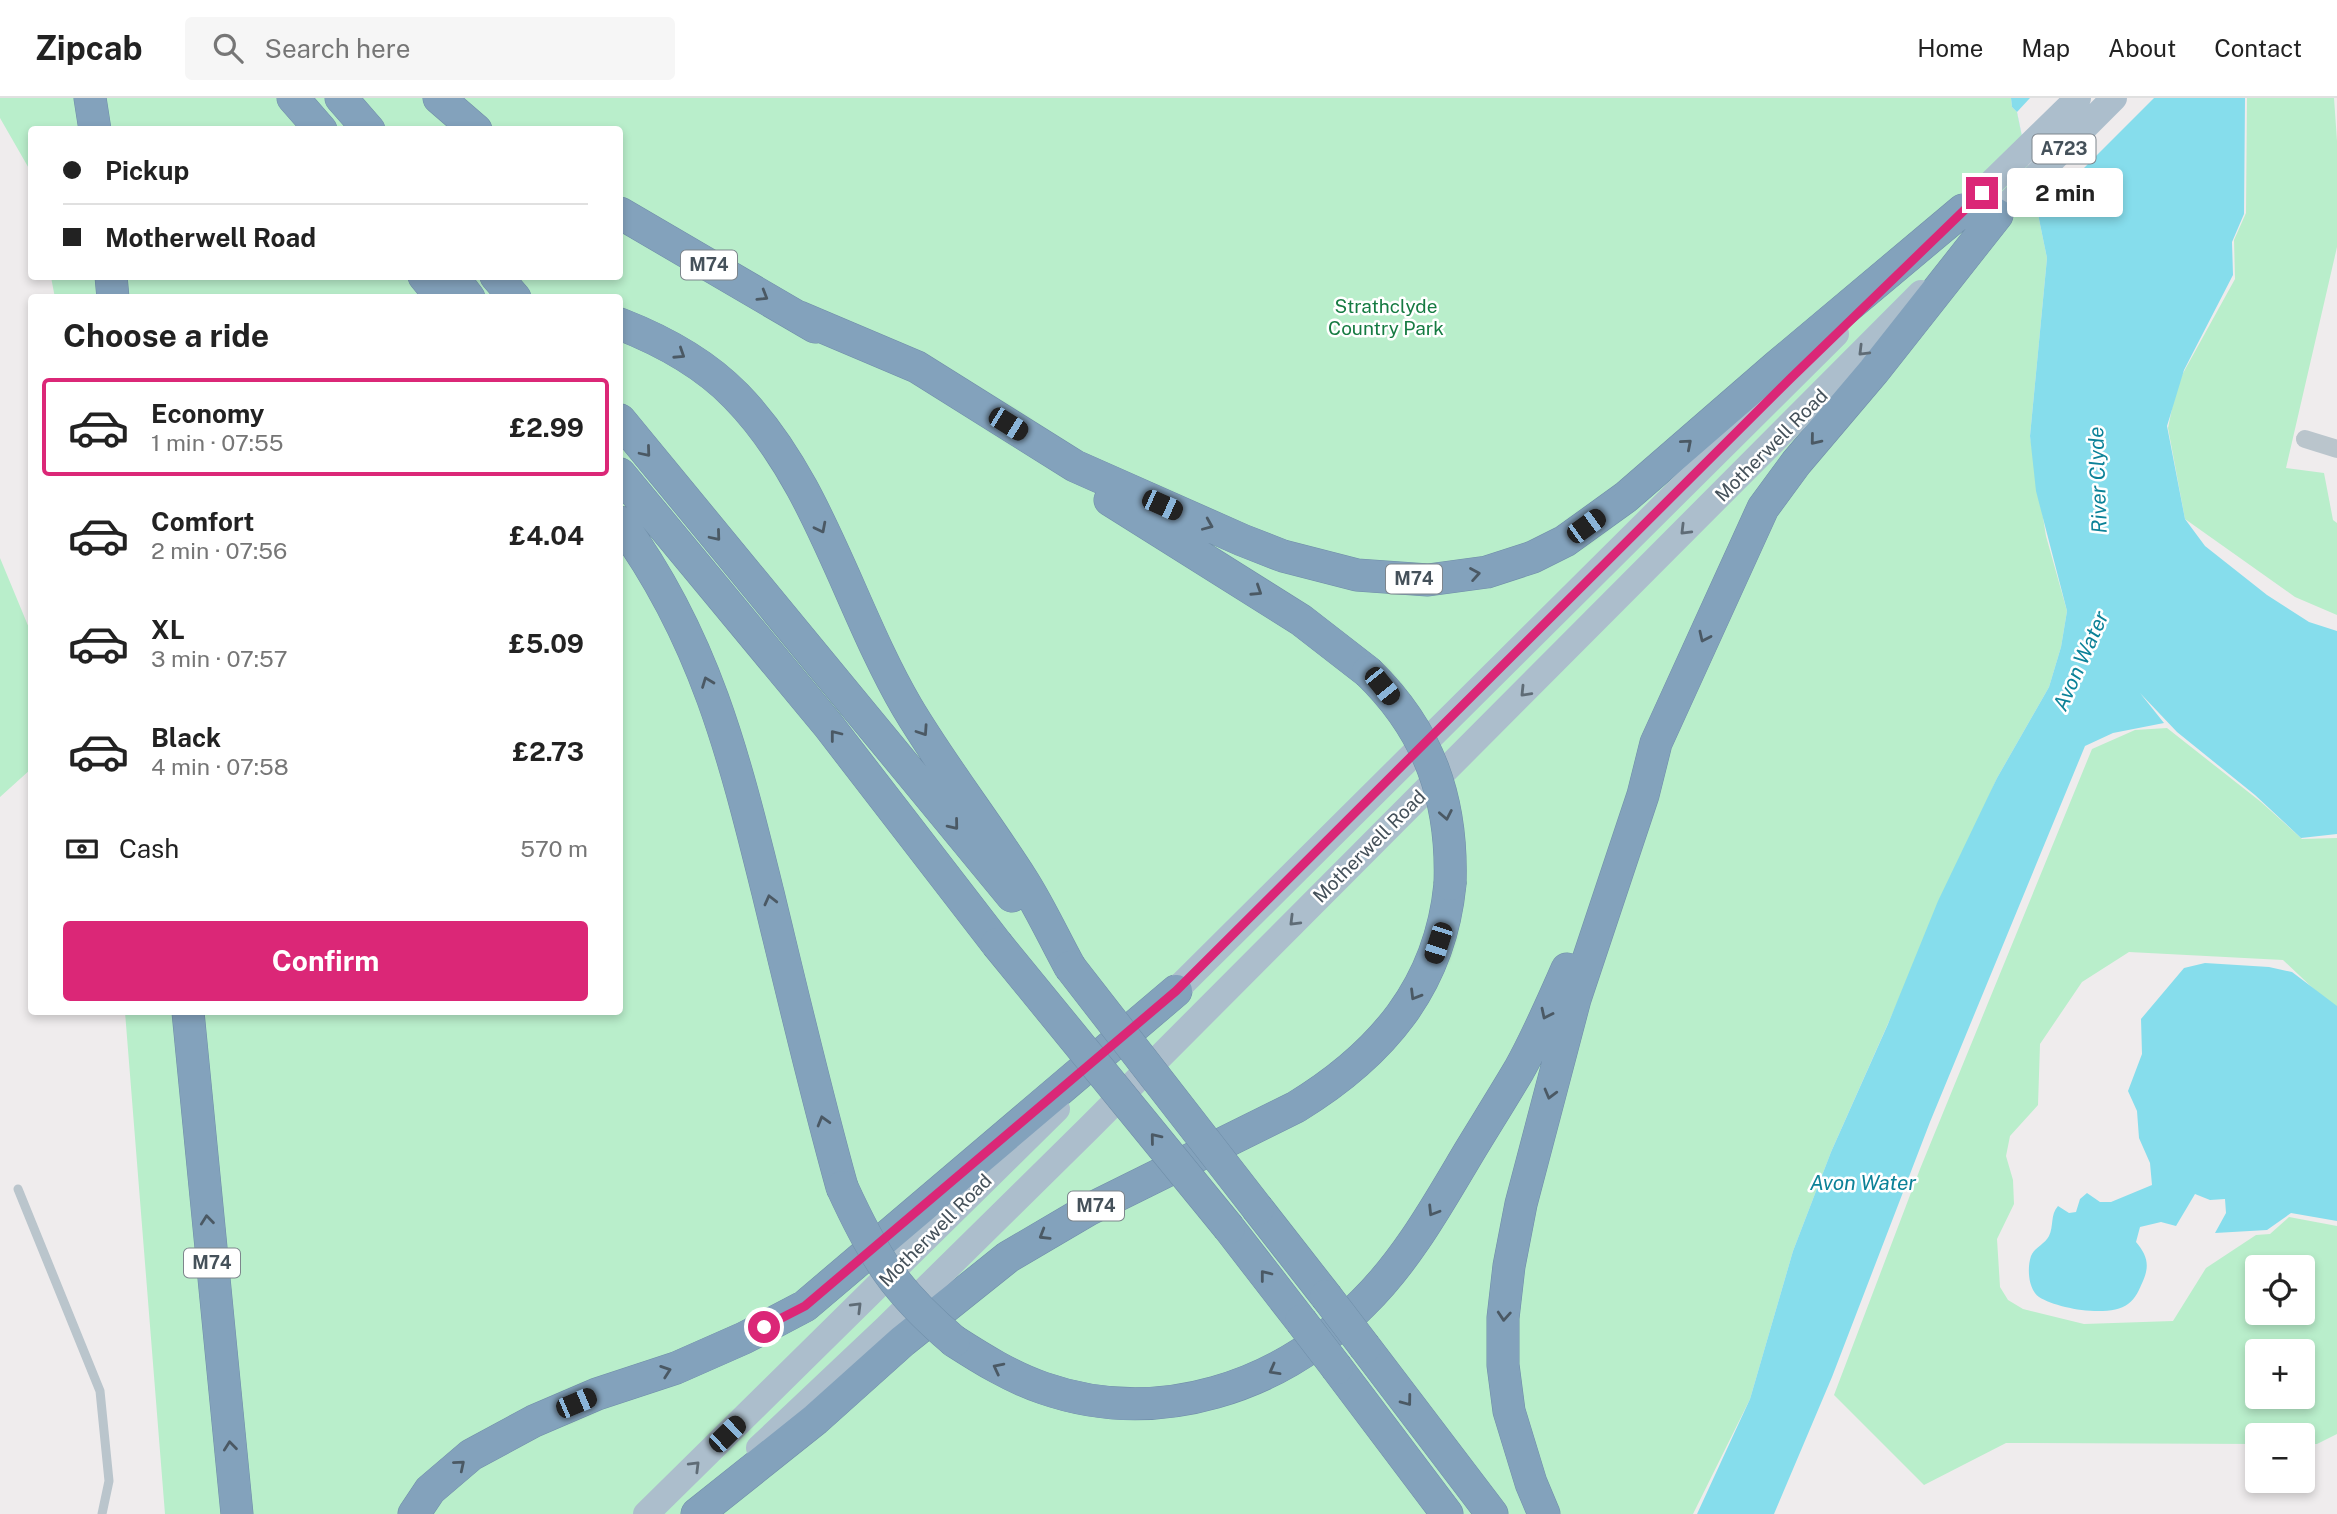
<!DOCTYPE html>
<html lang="en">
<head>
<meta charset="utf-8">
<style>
	body { margin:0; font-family:"Public Sans",sans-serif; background:#f6f6f6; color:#222; height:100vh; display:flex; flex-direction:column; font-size:26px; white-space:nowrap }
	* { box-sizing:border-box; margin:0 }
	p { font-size:23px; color:#767676 }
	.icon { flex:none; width:38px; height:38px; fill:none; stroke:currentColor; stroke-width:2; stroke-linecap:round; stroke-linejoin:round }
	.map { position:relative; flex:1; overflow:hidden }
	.panel { position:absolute; left:28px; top:196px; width:595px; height:721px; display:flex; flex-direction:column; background:#fff; border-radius:7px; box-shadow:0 4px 10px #0003 }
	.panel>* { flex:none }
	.top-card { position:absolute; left:28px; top:28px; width:595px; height:154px; border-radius:7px; box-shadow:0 4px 10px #0003; display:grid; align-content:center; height:154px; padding:0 35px; background:#fff }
	.fabs { position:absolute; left:2245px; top:1157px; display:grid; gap:14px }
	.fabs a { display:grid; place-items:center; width:70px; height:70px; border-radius:7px; background:#fff; box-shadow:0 4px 10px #0003; font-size:35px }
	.end { position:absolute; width:32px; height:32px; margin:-16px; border:9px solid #db2777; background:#fff; box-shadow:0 0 0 4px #fff }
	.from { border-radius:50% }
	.bubble { position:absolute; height:49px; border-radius:7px; background:#fff; box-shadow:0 4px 10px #0003; font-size:23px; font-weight:700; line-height:49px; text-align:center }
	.car { position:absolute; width:21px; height:42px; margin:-21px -10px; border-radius:9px; box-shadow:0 0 5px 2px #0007; background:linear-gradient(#222 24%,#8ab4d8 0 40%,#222 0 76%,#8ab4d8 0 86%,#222 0) }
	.top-card b { display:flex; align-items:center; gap:24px; height:66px; font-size:26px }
	.top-card b+b { border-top:2px solid #e0e0e0 }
	.top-card i { width:18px; height:18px; background:#222 }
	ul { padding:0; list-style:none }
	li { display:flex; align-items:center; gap:21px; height:98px; margin:0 14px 10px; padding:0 21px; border:4px solid transparent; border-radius:7px }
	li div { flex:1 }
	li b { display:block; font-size:26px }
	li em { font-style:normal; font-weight:700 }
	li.selected { border-color:#db2777 }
	li>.icon { width:63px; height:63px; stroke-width:1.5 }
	h2 { padding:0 35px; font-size:32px; line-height:84px }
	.pay { display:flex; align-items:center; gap:18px; height:77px; padding:0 35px; font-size:26px }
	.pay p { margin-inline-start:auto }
	.button { display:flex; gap:14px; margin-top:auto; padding:14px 35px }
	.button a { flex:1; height:80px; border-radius:7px; background:#db2777; color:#fff; font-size:28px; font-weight:700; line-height:80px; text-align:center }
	header { display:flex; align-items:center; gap:42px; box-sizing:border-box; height:98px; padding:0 35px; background:#fff; border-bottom:2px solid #e0e0e0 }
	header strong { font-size:33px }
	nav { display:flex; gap:38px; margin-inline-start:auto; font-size:24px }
	.search { width:490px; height:63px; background:#f6f6f6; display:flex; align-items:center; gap:18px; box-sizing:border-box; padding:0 24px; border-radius:7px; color:#767676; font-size:26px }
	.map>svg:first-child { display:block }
</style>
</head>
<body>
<header>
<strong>Zipcab</strong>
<div class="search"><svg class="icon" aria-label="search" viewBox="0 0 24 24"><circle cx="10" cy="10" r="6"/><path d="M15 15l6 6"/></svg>Search here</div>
<nav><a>Home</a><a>Map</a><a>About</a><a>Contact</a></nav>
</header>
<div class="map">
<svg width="2337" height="1416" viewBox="0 0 2337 1416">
	<rect width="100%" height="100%" fill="#efeced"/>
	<path fill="#b9eecb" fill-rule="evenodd" d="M0,0H2011L2012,9L2017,14L2047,160L2030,338L2046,438L2067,513L2061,549L2049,589L1997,680L1831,1054L1793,1153L1750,1301L1693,1416H165L125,914H620V200H55L51,179L620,178V32H32L31,74L0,20Z
		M2247,0H2334L2337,43V149L2286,370L2324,375L2333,422L2337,425V517L2295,499L2185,421L2168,330L2177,286L2235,181L2234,142L2246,115Z
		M0,460L29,530L31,671L0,699Z
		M2167,630L2261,704L2302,741L2337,740V913L2283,862L2129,854L2082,884L2040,946L2038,1007L2010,1038L2006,1058L2013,1082L2014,1106L1997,1141L2000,1189L2008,1202L2023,1211L2084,1226L2173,1223L2206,1170L2256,1137L2270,1136L2289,1119L2337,1128V1336L2317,1346H2303V1337H2258L2257,1346L2006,1345L1924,1387L1834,1297L1920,1071L2092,651L2135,632ZM2258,1169H2303V1214H2258ZM2258,1253H2303V1298H2258Z"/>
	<path fill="#86ddec" d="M2011,0H2245L2244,116L2232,144L2233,177L2184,272L2167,328L2185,421L2205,448L2267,497L2309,524L2337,533V736L2301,740L2255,697L2177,634L2140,595L2164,625L2113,635L2085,648L1930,1024L1832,1279L1774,1416H1697L1750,1301L1793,1153L1831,1054L1888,926L1938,803L1997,680L2049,589L2061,549L2067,513L2036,393L2030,338L2047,160L2017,14L2012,9Z
		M2205,865L2269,869L2292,874L2337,908V1123L2291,1115L2267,1132L2215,1135L2226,1115L2225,1101L2210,1102L2195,1096L2176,1128L2161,1124L2140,1129L2136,1144C2147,1157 2150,1167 2143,1183C2139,1192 2136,1200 2128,1206C2110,1220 2058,1211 2039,1199C2028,1191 2027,1170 2031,1158C2034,1150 2045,1146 2049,1138C2054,1128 2050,1117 2058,1108L2069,1115L2076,1114L2080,1101L2087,1095L2100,1104H2111L2152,1087L2150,1065L2139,1040L2137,1013L2128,993L2142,956L2141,921L2184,870Z"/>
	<path fill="#efeced" d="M2030,0H2154L2038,116L2017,14Z"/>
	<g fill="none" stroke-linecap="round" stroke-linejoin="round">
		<defs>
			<path id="highway" d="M90,0L95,32
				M293,0L321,32
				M341,0L369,32
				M439,0L476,32
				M620,115L815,229
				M111,178L113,200
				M424,178L442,200
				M452,178L469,200
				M496,178L515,200
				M799,219L917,269L1075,368L1242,442L1283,458L1357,477L1428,482L1487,474L1533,459L1565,443L1626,399L1777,268L1963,112
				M620,226C661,242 704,265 736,298C819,383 848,508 907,609C942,668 985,723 1022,781C1040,809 1054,840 1070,869
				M620,322L1012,798
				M620,376L828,627L997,846
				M1110,402L1301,522L1368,574
				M620,424C705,540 734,658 768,795C792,894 815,992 842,1089
				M188,914L237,1416
				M1258,1111L1326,1198
				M1229,1130L1301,1223
				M954,1243C982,1261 1011,1279 1043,1290C1158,1330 1280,1290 1363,1205C1407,1162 1438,1106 1469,1054C1486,1026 1503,999 1519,972C1537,940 1552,905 1567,871
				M1365,1249L1492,1416
				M1337,1270L1447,1416
				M414,1416L430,1392L471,1357L534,1323L597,1296L676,1270L744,1240L805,1208L1176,893
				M697,1416L816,1321L903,1243L1008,1159L1088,1112L1296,1009C1381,957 1440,889 1450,786
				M1544,1416L1531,1385L1509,1313L1503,1267V1220L1509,1168L1521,1106L1575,901L1643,697L1656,645L1763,410L1796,365L1874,273L1997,117"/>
		</defs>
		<use href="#highway" stroke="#6f8ea8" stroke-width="33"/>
		<path stroke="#bac5cc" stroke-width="9" d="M18,1091L100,1293L109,1383L102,1416"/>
		<path stroke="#bac5cc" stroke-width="18" d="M2305,341L2337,351"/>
		<path stroke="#acbecc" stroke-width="26" d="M1949,126L2078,0
			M1984,130L2114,0
			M1161,907L1836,236
			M759,1350L886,1230L1089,1030L1921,195
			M646,1416L1057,1011"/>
		<use href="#highway" stroke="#83a2bc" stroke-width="32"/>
		<defs>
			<path id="highway-bridge" d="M1368,574C1429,633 1453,702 1450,786
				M997,846L1229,1130
				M1070,869L1258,1111
				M842,1089C874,1159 895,1193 954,1243
				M1326,1198L1365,1249
				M1301,1223L1337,1270"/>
		</defs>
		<use href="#highway-bridge" stroke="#6f8ea8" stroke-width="33" stroke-linecap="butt"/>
		<use href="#highway-bridge" stroke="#83a2bc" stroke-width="32"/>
	</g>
	<defs><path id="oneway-chevron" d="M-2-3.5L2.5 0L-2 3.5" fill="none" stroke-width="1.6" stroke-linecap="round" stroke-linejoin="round" transform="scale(1.75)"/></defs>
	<g stroke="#4b5964">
		<use href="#oneway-chevron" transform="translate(763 198) rotate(31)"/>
		<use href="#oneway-chevron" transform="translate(680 256) rotate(33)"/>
		<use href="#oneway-chevron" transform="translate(1815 342) rotate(129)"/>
		<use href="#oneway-chevron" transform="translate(1687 346) rotate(-41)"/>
		<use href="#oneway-chevron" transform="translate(646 354) rotate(50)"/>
		<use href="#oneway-chevron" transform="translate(1208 427) rotate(23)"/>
		<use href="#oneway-chevron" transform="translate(821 430) rotate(63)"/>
		<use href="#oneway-chevron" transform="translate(716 438) rotate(50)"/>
		<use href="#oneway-chevron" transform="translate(1475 476) rotate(-10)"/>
		<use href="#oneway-chevron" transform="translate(1257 493) rotate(33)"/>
		<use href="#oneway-chevron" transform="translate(1704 539) rotate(115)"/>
		<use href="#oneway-chevron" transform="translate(707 584) rotate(-111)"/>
		<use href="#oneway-chevron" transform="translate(923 633) rotate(56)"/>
		<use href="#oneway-chevron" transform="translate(835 637) rotate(-128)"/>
		<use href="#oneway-chevron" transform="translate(1446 717) rotate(79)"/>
		<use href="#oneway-chevron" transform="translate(954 727) rotate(51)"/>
		<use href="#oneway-chevron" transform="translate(770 802) rotate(-104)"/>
		<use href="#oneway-chevron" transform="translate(1415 897) rotate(121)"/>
		<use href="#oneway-chevron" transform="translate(1546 916) rotate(116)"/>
		<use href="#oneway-chevron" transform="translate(1550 996) rotate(105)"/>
		<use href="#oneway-chevron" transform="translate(823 1023) rotate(-106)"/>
		<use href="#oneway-chevron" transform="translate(1155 1040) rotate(-129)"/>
		<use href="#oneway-chevron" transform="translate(1433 1113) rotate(122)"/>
		<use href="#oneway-chevron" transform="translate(207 1122) rotate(-96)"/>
		<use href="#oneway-chevron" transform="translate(1044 1137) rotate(149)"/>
		<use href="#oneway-chevron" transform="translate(1265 1177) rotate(-128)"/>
		<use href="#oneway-chevron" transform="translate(1504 1218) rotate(94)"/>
		<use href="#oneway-chevron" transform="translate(998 1270) rotate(-153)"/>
		<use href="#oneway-chevron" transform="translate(1274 1272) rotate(151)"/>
		<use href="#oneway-chevron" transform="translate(666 1273) rotate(-19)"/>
		<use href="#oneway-chevron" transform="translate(1407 1303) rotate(53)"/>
		<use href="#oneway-chevron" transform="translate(230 1348) rotate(-96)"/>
		<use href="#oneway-chevron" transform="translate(460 1367) rotate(-40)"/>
	</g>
	<g stroke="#5f6c76">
		<use href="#oneway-chevron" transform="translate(1863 253) rotate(135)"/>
		<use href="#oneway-chevron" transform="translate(1685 432) rotate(135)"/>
		<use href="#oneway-chevron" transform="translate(1525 594) rotate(134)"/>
		<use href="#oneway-chevron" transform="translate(1294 823) rotate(135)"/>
		<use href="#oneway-chevron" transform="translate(857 1209) rotate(-45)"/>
		<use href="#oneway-chevron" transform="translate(695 1368) rotate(-45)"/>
	</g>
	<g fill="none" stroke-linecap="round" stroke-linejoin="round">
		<path stroke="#db2777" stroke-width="9" d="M764,1229L805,1208L1176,893L1791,280L1982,95"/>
	</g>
	<g text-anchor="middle" stroke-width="5" stroke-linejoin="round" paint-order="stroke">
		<g fill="#fff" stroke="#7d858c" stroke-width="2">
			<rect x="2032.5" y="36.5" width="63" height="29" rx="5"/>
			<rect x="681" y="152.5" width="56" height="29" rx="5"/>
			<rect x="1386" y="466.5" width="56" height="29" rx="5"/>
			<rect x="1068" y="1093.5" width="56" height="29" rx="5"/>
			<rect x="184" y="1150.5" width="56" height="29" rx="5"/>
		</g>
		<g font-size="18" font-weight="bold" fill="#45515a">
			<text x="2064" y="57">A723</text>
			<text x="709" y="173">M74</text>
			<text x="1414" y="487">M74</text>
			<text x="1096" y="1114">M74</text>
			<text x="212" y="1171">M74</text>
		</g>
		<g font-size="19" fill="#167b42" stroke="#fff">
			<text x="1386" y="215">Strathclyde<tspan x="1386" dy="22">Country Park</tspan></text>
		</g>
		<g font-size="19" fill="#45515a" stroke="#fff">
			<text transform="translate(1771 347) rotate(-45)" y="7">Motherwell Road</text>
			<text transform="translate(1369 748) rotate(-45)" y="7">Motherwell Road</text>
			<text transform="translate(935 1132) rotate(-45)" y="7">Motherwell Road</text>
		</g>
		<g font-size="21" font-style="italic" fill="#0c8298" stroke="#fff">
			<text transform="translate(2098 382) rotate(-92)" y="7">River Clyde</text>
			<text transform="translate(2081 563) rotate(-66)" y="7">Avon Water</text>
			<text x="1863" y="1092">Avon Water</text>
		</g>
	</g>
</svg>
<div class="fabs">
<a><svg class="icon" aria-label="locate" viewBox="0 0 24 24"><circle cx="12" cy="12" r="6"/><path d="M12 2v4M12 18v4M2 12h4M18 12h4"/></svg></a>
<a>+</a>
<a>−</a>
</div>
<i class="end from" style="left:764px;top:1229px"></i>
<i class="end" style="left:1982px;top:95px"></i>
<div class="bubble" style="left:2007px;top:70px;width:116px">2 min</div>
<i class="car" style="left:1008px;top:326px;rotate:122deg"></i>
<i class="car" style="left:1162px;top:407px;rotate:114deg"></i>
<i class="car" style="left:1586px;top:428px;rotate:54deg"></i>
<i class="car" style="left:1382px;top:588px;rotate:141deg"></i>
<i class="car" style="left:1438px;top:845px;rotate:198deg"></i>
<i class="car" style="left:576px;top:1305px;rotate:67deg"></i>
<i class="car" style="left:727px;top:1336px;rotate:46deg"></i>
<div class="top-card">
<b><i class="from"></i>Pickup</b>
<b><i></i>Motherwell Road</b>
</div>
<section class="panel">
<h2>Choose a ride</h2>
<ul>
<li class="selected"><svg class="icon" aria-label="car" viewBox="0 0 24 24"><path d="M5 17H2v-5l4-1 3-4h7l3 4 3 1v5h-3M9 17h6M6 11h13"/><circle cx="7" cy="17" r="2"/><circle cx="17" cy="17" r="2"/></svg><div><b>Economy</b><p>1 min · 07:55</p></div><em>£2.99</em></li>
<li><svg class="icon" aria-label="car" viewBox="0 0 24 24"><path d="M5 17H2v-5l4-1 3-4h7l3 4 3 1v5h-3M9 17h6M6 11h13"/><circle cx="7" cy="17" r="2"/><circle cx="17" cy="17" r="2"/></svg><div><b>Comfort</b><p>2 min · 07:56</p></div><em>£4.04</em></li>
<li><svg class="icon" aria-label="car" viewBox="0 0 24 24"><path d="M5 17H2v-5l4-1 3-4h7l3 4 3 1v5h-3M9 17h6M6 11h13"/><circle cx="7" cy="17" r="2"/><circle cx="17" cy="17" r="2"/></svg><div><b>XL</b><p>3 min · 07:57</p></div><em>£5.09</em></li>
<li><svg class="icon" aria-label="car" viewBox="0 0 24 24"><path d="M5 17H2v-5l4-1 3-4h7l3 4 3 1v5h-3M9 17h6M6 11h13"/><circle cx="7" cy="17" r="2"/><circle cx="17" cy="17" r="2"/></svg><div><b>Black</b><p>4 min · 07:58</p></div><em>£2.73</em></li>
</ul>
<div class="pay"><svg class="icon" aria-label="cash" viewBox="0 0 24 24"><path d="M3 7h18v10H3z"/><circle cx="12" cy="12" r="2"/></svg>Cash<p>570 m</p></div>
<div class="button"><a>Confirm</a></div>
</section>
</div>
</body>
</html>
